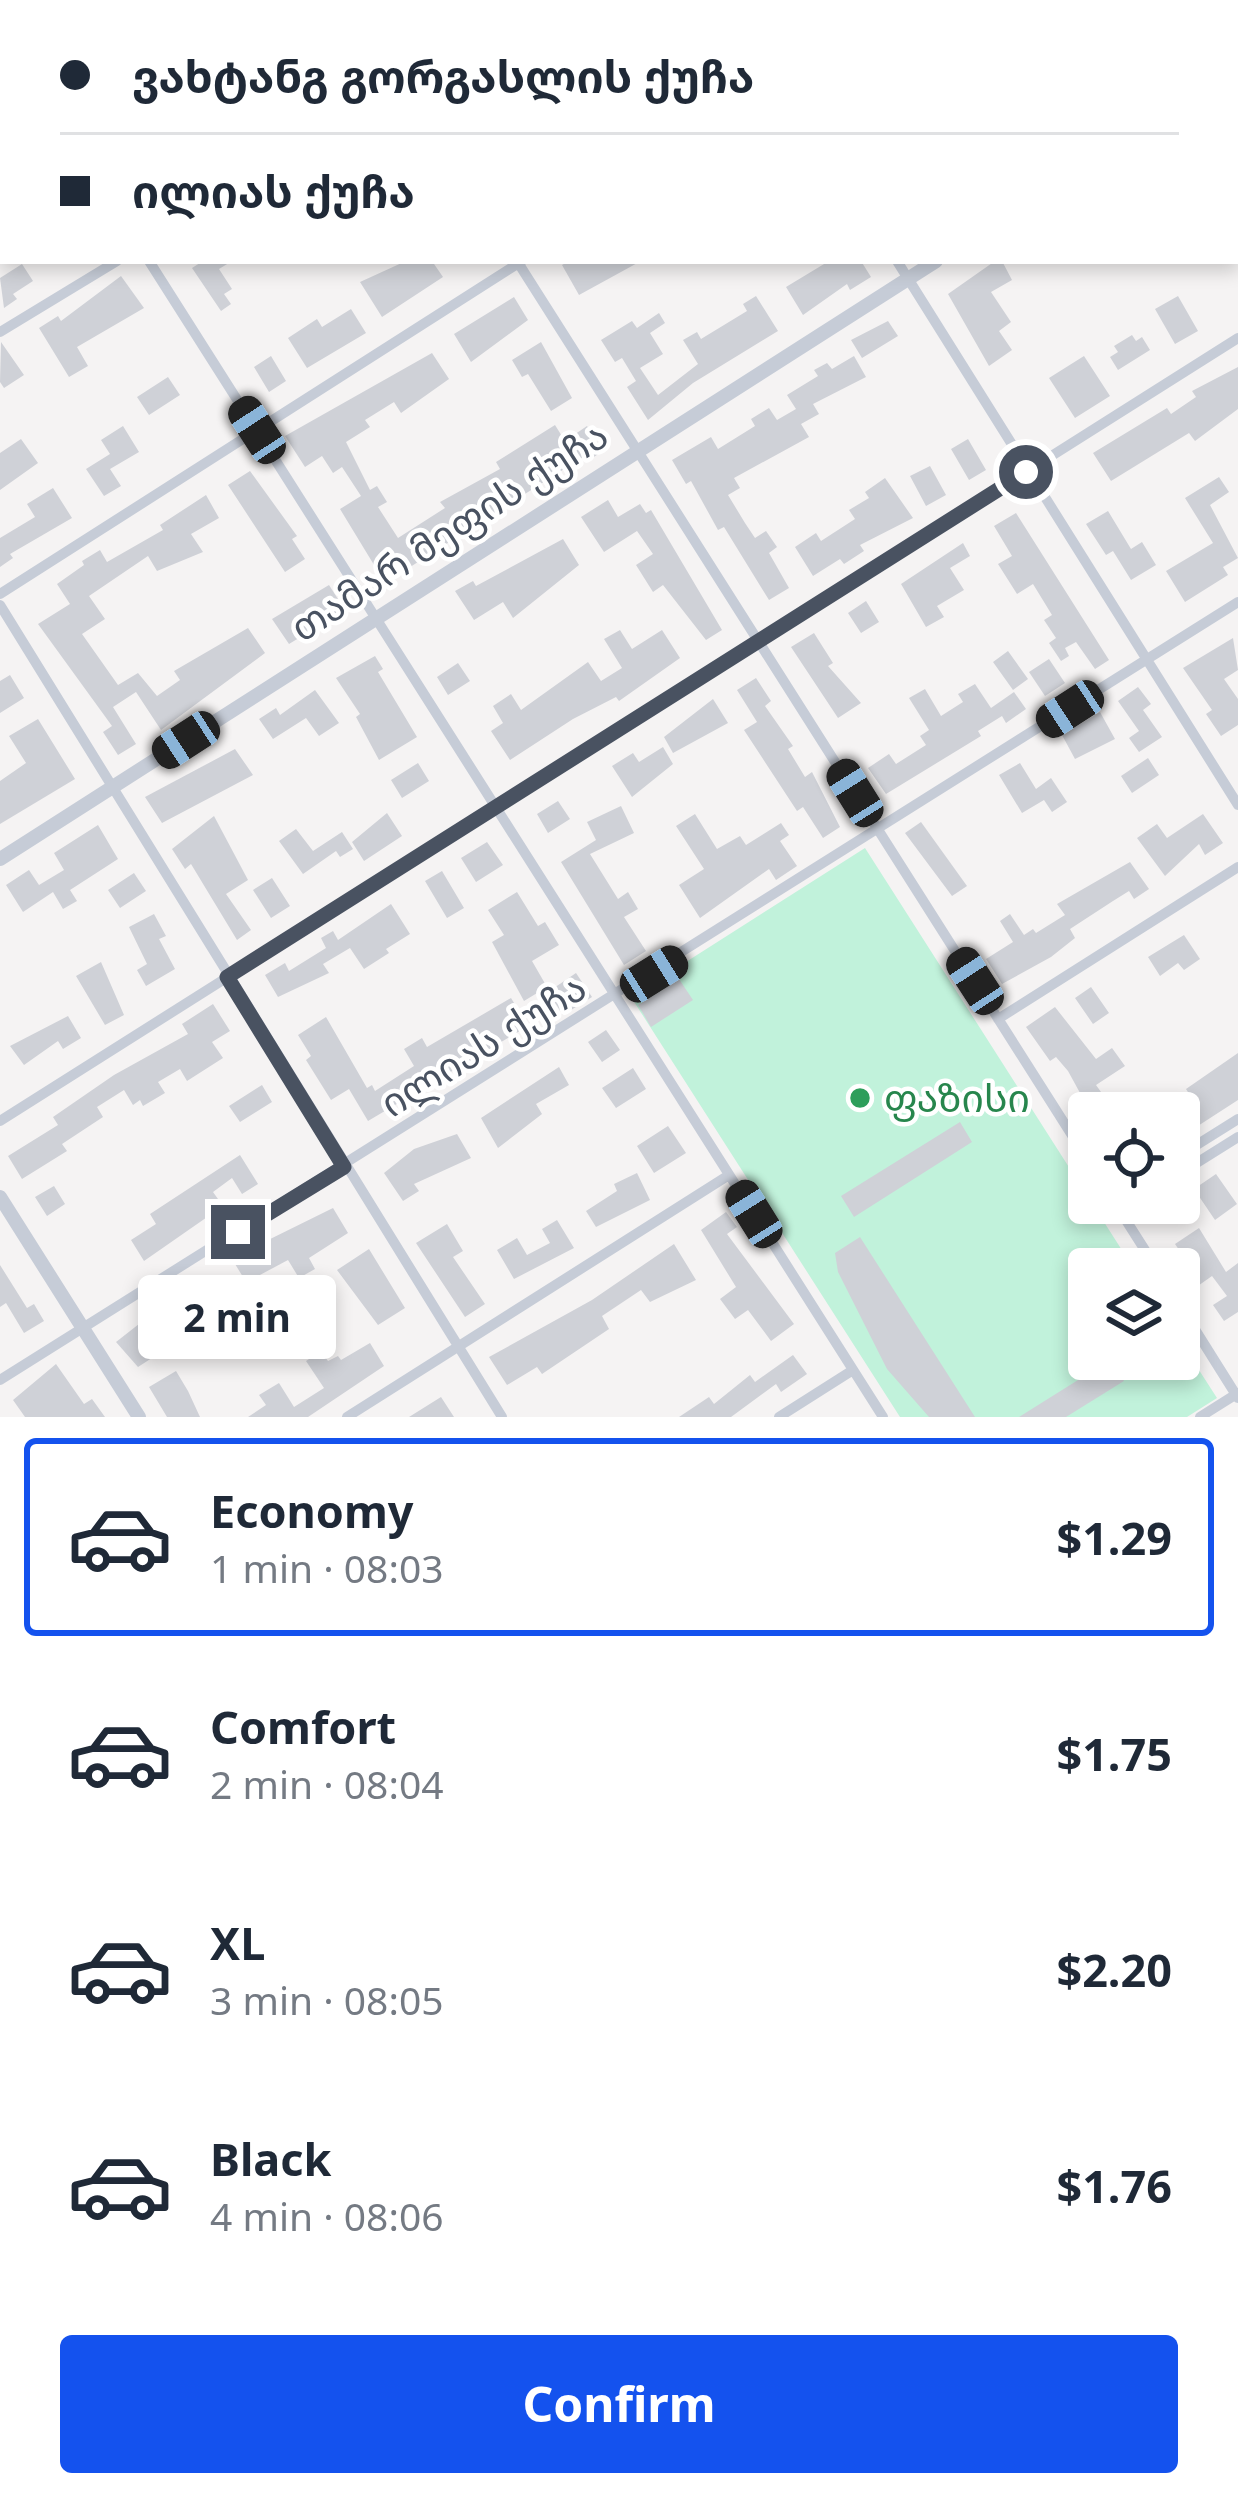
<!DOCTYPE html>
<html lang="en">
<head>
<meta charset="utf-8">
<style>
	body { margin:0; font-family:"Noto Sans","Noto Sans Georgian",sans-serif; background:#f6f6f7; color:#1f2937; height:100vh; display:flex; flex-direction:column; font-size:45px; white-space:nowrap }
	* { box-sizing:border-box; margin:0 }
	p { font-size:39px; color:#747a83 }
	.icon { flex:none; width:66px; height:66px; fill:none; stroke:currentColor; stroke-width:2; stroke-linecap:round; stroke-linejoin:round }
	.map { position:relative; height:1417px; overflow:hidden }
	.drawer { display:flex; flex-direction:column; background:#fff; flex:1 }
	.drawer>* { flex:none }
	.guide { position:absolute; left:0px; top:0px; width:1239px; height:264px; box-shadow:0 6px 18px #0003; display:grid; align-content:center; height:264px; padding:0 60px; background:#fff }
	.fabs { position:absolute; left:1068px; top:1092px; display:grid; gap:24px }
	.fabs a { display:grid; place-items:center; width:132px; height:132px; border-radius:12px; background:#fff; box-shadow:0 6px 18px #0003; font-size:60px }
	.end { position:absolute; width:54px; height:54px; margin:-27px; border:15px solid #495261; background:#fff; box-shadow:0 0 0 6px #fff }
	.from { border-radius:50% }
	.bubble { position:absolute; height:84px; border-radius:12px; background:#fff; box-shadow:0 6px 18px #0003; font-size:39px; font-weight:700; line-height:84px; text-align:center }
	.car { position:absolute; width:36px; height:72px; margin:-36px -18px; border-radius:15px; box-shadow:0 0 9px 3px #0007; background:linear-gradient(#222 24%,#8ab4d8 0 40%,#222 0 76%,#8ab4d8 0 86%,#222 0) }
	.guide b { display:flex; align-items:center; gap:42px; height:114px; font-size:45px }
	.guide b+b { border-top:3px solid #e0e1e3 }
	.guide i { width:30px; height:30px; background:#1f2937 }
	ul { padding:21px 0 0; list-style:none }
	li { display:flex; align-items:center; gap:36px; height:198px; margin:0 24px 18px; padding:0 36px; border:6px solid transparent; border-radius:12px }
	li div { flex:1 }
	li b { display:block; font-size:45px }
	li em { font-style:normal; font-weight:700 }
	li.active { border-color:#1452ee }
	li>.icon { width:108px; height:108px; stroke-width:1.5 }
	.action { display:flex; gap:24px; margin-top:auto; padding:24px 60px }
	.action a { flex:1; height:138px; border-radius:12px; background:#1452ee; color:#fff; font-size:48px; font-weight:700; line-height:138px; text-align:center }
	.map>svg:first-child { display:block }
</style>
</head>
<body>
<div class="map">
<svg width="1238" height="1417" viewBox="0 0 1238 1417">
	<rect width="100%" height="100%" fill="#f5f3f3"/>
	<path fill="#c1f2db" d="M865,848L1134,1269H1089V1359H1179V1339L1217,1398L1187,1417H900L631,997Z"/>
	<path fill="#cfd1d7" d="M203,261H232L219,269L232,289L224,294L231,304L221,311L192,268Z
		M406,261H432L443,277L382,317L360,282Z
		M569,261H641L579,295L562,265Z
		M829,261H861L871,277L850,290L847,284L803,315L786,287Z
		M995,261H1002L1012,280L991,292L1011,322L999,331L1012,350L989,366L948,294Z
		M22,264L33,281L13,294L17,299L4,308L0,278Z
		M121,276L144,308L77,347L88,366L69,377L39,328L58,316L61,321Z
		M756,296L778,331L693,383L648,420L627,387L636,381L622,358L615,362L601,340L632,321L637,328L659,313L665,323L650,333L663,354L640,368L658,395L698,364L683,340L697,332L701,339L747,311L743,304Z
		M1178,296L1198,331L1175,344L1155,309Z
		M514,297L528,320L471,362L454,334Z
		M351,309L366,333L307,368L288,338L317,319L322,327Z
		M888,321L898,336L862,358L851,340Z
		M1132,335L1136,341L1142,337L1150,350L1118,370L1110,357L1118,352L1114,346Z
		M1,342L24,375L4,388L0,382Z
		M541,342L572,398L551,411L528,374L522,377L512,360Z
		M432,353L449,379L401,413L394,402L365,420L370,427L346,442L370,490L377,486L387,502L378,507L398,538L445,508L440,502L500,469L496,462L555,425L565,441L587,426L603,451L586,462L583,457L385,583L340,509L361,496L342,467L333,473L322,456L305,467L285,436Z
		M271,356L286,381L269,392L254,367Z
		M854,356L866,377L813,404L819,414L801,424L809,437L734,478L740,488L728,495L745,523L755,538L766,531L777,547L769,553L789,588L769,600L724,527L718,530L691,481L686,484L672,460L711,437L718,449L755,426L751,419L769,408L777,420L796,409L787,395L818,376L814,370L827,363L832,369Z
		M1084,356L1110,396L1075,418L1049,378Z
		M1238,367V409L1195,441L1189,433L1111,481L1093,453L1167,408L1171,414L1196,397L1192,391Z
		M168,377L180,395L149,415L137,397Z
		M123,426L139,452L110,469L121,486L104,496L86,469L110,454L101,440Z
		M21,439L38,463L0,490V453Z
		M968,439L986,470L969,480L951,449Z
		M930,466L946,495L926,506L910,476Z
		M250,471L297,536L292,539L305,559L285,572L228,485Z
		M1219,477L1229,492L1210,505L1238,558L1223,567L1228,575L1185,602L1166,571L1213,543L1185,498Z
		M885,478L913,518L860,545L864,551L844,564L840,559L813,576L795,547L816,533L821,541L855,519L849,510L869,498L865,492Z
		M53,488L72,518L10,554L13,558L0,567V538L35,517L27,504Z
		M206,495L219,518L191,534L203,552L157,571L148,556L89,596L105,619L82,634L118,685L138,673L157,696L180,680L174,671L248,628L265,653L161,730L136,692L113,707L136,744L118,755L103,732L112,726L38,624L70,604L57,584L84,565L82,561L100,550L107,562L163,530L160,525Z
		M608,500L618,517L640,504L646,513L651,510L722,630L706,640L663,585L653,592L636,565L653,554L637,531L604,552L581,517Z
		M1108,511L1131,549L1142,542L1156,565L1131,580L1113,551L1106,555L1086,524Z
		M1016,513L1109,660L1095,669L1076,642L1065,648L1069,656L1061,661L1049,643L1056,638L1044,620L1052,615L1033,584L1017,594L998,564L1012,556L994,526Z
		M563,539L579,565L513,618L503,602L474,620L455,591L473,581L476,586Z
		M963,543L970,556L950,568L964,590L937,606L944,617L926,627L901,584Z
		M329,585L345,610L289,644L272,619Z
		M866,601L879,622L861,633L848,613Z
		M620,630L632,649L662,630L680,658L619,701L616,697L573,719L510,760L491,731L503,723L493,706L511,694L521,710L588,662L601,681L622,668L604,639Z
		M814,633L833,663L828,666L861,703L838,718L791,647Z
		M1233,638L1238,670L1224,679L1238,699V725L1221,736L1206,714L1212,710L1183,668Z
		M1008,651L1028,679L1013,690L993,662Z
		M375,656L383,669L378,672L417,737L379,760L356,717L360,714L336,678Z
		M1049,659L1065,683L1045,696L1029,672Z
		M458,663L470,681L448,695L437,677Z
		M10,675L24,698L0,713V681Z
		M756,678L771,701L765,706L793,746L788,749L805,777L812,772L840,827L823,838L803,807L797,811L744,730L757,722L737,690Z
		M975,684L991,708L1014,692L1026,709L1006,723L1002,716L978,731L981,736L886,794L868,768L889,754L896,764L926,745L920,736L929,730L909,698L925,689L941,716L963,702L958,694Z
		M1138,687L1151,704L1143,710L1162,737L1139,752L1129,738L1139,731L1118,701Z
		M315,690L339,723L319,736L306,718L273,739L259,719L276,708L280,715Z
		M713,699L728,723L673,753L664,737Z
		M1100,712L1115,739L1075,759L1062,735Z
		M38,719L75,779L0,824V781L26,763L9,736Z
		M663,747L673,764L632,797L612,766L633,753L639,762Z
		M235,749L253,775L162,823L145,797Z
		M1148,758L1159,775L1132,793L1121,776Z
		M418,763L429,781L402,798L391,780Z
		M1020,763L1036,789L1051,778L1067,802L1052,812L1044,800L1022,813L999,775Z
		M558,801L570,819L548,833L537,814Z
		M621,806L634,833L590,854L618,899L628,892L638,909L624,917L646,951L624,965L561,862L596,840L587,822Z
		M387,813L402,836L364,861L352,842Z
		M695,814L717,849L740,836L746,845L781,823L789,835L780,841L797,866L776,880L769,869L700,918L679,885L704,869L676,826Z
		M1203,814L1223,843L1205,855L1199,844L1165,876L1137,838L1157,824L1167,838Z
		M214,816L248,880L226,894L251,930L237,940L191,864L185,869L172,849Z
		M921,822L967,886L952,896L905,833Z
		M98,825L118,859L70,890L77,901L63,909L53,892L23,912L6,885L29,870L39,885L64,870L54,853Z
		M296,829L313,851L342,832L353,849L340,857L336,851L303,874L279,841Z
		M487,842L503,865L476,882L461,858Z
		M1130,862L1149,889L1134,899L1129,891L1113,901L1070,929L1075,938L1051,957L1002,984L986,959L1013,942L1000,921L1010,914L1024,935L1033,929L1036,933L1065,915L1057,904Z
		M442,871L464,908L447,918L425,881Z
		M134,873L146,891L120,908L108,890Z
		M272,878L290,906L271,918L253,890Z
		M517,892L538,926L545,922L559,945L532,961L547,987L524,1001L492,942L504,935L488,910Z
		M391,904L410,934L386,949L389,953L364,969L350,948L323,964L329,973L278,997L265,975L285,963L289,971L326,948L321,938L333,931L338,940Z
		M154,914L166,936L159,939L175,969L146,986L137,970L147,964L129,927Z
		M1184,935L1200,959L1184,970L1178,963L1160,976L1148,957Z
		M101,962L124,1015L105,1025L76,976Z
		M576,973L592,997L563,1015L548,992Z
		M679,979L693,1000L651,1027L638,1005Z
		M1091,987L1109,1013L1093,1024L1075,998Z
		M511,998L528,1026L368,1121L349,1089L331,1100L306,1060L311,1056L298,1035L326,1017L367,1088L372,1085L375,1091L414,1066L404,1049L422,1038L427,1047Z
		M213,1004L230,1031L212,1042L223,1058L187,1081L180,1069L158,1082L165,1093L143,1106L140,1100L133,1105L124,1090L97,1107L103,1117L62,1144L67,1151L22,1179L8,1156L58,1125L53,1117L114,1075L188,1034L182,1024Z
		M1055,1007L1096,1059L1112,1048L1125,1066L1096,1085L1116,1113H1091L1068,1071L1056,1057L1050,1061L1026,1027Z
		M68,1016L81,1038L63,1049L58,1041L24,1065L10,1046Z
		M606,1030L620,1050L602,1062L588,1042Z
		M1238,1053V1100L1187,1133L1179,1122V1109L1193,1100L1186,1089Z
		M559,1067L569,1085L536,1104L542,1114L498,1148L481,1118Z
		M633,1068L646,1089L616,1108L602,1088Z
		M262,1085L272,1102L240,1122L229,1106Z
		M960,1122L972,1142L854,1217L841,1196Z
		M668,1126L686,1153L654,1173L637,1146Z
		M457,1134L471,1158L414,1184L419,1191L403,1201L384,1173L414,1149Z
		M240,1155L258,1184L242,1194L232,1178L213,1192L223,1206L144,1261L131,1240L156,1224L150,1214Z
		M637,1173L650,1200L596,1227L586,1211L617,1191L614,1184Z
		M1216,1174L1237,1204L1215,1220L1194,1189Z
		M54,1186L65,1204L47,1216L35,1197Z
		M333,1208L348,1233L309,1258L315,1269L299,1278L288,1260L258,1276L268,1291L256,1298L235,1264L254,1247Z
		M726,1212L737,1227L727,1234L794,1324L771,1341L748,1310L735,1319L720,1299L736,1287L701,1230Z
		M557,1220L574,1248L514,1279L497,1250L517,1238L527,1255L550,1243L542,1229Z
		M447,1224L463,1251L453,1257L485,1304L465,1317L416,1243Z
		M1199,1228L1226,1272L1238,1263V1312L1224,1321L1213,1305L1227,1296L1212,1276L1195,1288L1185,1273L1192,1269L1175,1244Z
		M860,1237L975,1417H929L887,1369L838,1272L835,1253Z
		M674,1244L696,1280L650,1302L641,1290L602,1316L609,1329L542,1374L537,1367L507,1385L489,1357L592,1300Z
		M369,1249L405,1308L378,1325L337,1270Z
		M0,1265L27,1308L34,1304L44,1321L24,1333L6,1303L0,1307Z
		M195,1292L204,1305L169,1332L175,1343L138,1367L116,1342L176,1295L181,1301Z
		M370,1343L384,1366L308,1417H248L266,1405L259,1395L279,1383L294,1407L324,1388L306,1361L321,1351L328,1361L338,1356L341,1360Z
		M793,1355L807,1374L781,1392L776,1384L731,1417H679L709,1397L714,1404L750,1375L755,1382Z
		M1110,1360L1124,1381L1066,1417H1019Z
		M56,1364L84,1404L92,1399L105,1417H25L13,1400Z
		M176,1371L188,1391L200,1417H167L149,1387Z
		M441,1397L454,1417H409Z"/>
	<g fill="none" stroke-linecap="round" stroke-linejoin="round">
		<path stroke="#c6ccd7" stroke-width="10" d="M354,0L356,3
			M732,0L734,3
			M87,3L91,0
			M518,3L522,0
			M926,3L930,0
			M0,58L3,56
			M1236,72L1238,70
			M149,261L883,1417
			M517,261L1089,1162
			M897,261L1238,805
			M0,332L117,261
			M0,594L522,261
			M0,605L502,1417
			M998,1019L1238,867
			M0,1121L1238,338
			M1179,1156L1238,1119
			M1179,1174L1238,1137
			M1115,1203L1157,1269
			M1179,1304L1238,1398
			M0,1380L1238,602
			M347,1417L729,1175
			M779,1417L853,1370
			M1200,1417L1238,1393"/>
		<path stroke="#c6ccd7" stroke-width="14" d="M1100,0L1102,3
			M1236,210L1238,213
			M0,859L936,261
			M0,1197L139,1417"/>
	</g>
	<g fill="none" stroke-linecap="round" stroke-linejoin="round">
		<path stroke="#495261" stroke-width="15" d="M238,1232L344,1167L227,977L1026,472"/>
	</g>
	<circle fill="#2e9e5b" stroke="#fff" stroke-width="4.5" cx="860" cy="1098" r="12"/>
	<g text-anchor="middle" stroke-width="9" stroke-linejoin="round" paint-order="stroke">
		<g font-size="39" fill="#495261" stroke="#fff">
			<text transform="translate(449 531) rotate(-33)" y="14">თამარ მეფის ქუჩა</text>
			<text transform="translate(483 1045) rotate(-32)" y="14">ილიას ქუჩა</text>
		</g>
		<g font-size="39" fill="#27864d" stroke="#fff" text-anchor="start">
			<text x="884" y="1112">ფაზისი</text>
		</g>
	</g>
</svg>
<div class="fabs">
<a><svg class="icon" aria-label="locate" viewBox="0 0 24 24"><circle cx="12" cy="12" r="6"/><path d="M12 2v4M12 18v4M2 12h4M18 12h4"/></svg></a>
<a><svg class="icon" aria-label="layers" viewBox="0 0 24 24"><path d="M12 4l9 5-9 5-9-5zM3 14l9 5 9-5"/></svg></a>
</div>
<i class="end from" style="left:1026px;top:472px"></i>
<i class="end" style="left:238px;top:1232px"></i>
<div class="bubble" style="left:138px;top:1275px;width:198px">2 min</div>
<i class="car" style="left:257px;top:430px;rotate:327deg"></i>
<i class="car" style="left:1070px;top:709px;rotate:237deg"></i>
<i class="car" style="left:186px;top:740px;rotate:237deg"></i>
<i class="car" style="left:855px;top:793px;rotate:328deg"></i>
<i class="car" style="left:654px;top:974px;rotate:58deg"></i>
<i class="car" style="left:975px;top:981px;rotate:327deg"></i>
<i class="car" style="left:754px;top:1214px;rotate:328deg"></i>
<div class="guide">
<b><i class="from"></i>ვახტანგ გორგასლის ქუჩა</b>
<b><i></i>ილიას ქუჩა</b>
</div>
</div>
<section class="drawer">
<ul>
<li class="active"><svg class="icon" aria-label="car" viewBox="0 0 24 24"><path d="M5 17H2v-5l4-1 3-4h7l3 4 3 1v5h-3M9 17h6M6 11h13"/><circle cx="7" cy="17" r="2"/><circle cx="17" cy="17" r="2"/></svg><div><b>Economy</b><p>1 min · 08:03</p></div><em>$1.29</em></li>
<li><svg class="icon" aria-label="car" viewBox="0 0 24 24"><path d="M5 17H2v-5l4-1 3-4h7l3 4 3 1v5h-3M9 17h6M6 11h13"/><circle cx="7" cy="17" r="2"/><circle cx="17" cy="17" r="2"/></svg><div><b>Comfort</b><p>2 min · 08:04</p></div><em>$1.75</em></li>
<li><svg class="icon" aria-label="car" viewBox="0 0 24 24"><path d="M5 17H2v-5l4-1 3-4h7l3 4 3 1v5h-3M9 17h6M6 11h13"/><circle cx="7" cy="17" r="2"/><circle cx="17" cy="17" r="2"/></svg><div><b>XL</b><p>3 min · 08:05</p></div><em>$2.20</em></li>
<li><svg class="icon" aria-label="car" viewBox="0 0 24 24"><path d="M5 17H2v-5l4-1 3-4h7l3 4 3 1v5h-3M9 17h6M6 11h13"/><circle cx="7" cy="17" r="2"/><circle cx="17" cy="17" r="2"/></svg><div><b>Black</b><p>4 min · 08:06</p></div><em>$1.76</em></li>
</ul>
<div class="action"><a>Confirm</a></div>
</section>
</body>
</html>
